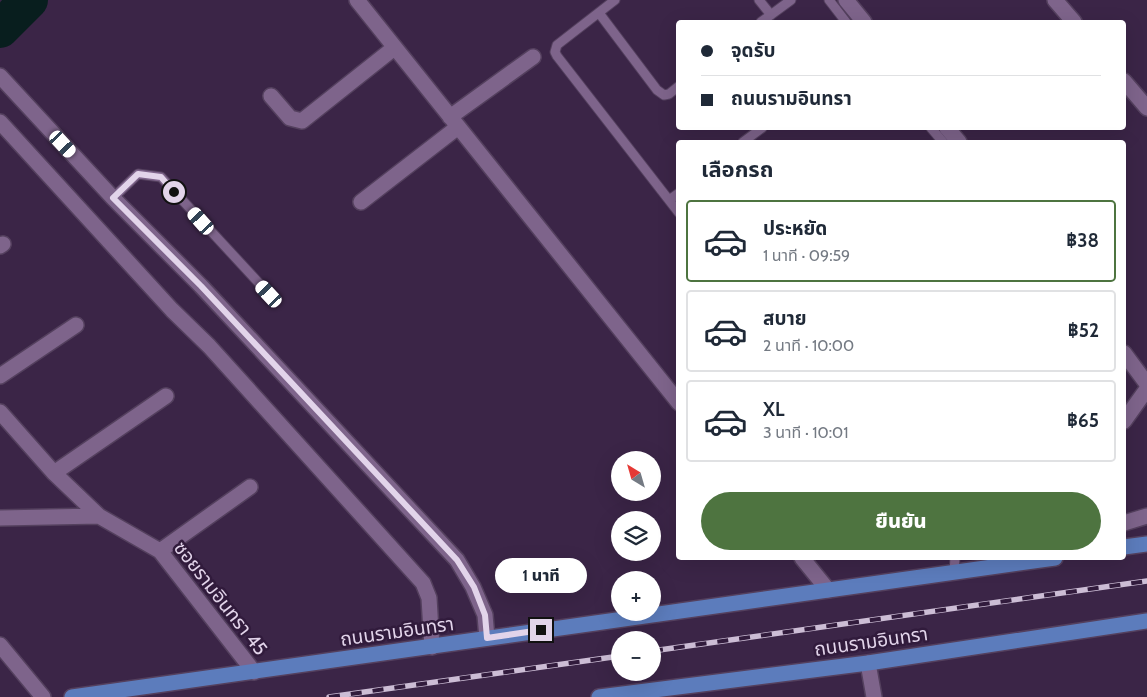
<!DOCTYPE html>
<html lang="th">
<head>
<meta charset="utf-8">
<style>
	body { margin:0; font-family:Cabin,"Noto Sans Thai",sans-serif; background:#f2f2f3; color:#1f2937; height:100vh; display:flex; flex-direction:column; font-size:19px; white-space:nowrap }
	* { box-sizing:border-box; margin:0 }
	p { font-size:16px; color:#747a83 }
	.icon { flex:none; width:28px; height:28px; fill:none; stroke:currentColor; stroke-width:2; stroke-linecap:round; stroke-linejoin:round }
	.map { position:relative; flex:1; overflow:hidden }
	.sheet { position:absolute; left:676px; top:140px; width:450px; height:420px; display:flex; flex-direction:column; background:#fff; border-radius:5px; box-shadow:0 5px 20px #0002 }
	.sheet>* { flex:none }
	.banner { position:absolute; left:676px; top:20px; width:450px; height:110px; border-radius:5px; box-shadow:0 5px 20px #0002; display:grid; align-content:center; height:110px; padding:0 25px; background:#fff }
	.needle { width:32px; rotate:323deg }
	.controls { position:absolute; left:611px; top:451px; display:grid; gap:10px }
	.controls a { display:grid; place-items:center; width:50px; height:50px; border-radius:50%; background:#fff; box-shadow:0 5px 20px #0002; font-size:25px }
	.end { position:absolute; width:22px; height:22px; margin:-11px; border:6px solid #e2d4ea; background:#111; box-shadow:0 0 0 2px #111 }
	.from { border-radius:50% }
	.bubble { position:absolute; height:35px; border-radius:18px; background:#fff; box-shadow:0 5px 20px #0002; font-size:16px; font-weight:800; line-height:35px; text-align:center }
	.car { position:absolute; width:15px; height:30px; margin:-15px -8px; border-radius:6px; box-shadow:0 0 4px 1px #0007; background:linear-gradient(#fff 24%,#345 0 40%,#fff 0 76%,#345 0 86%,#fff 0) }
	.banner b { display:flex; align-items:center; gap:18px; height:48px; font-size:19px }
	.banner b+b { border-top:1px solid #e0e1e3 }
	.banner i { width:12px; height:12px; background:#1f2937 }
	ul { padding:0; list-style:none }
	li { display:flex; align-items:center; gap:15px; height:82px; margin:0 10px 8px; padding:0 15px; border:2px solid #e0e1e3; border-radius:5px }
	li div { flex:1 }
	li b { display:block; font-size:19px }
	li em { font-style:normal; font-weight:800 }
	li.active { border-color:#4e7440 }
	li>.icon { width:45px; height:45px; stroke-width:1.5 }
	h2 { padding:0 25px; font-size:22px; line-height:60px }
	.button { display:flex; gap:10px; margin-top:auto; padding:10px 25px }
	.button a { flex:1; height:58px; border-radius:30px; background:#4e7440; color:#fff; font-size:20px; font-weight:800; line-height:58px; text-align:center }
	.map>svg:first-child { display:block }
</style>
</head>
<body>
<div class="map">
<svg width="1147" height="697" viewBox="0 0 1147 697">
	<rect width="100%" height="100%" fill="#3b2547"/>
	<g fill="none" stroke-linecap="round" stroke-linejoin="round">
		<path stroke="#081e1e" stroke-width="38" d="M0,29L29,0"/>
		<defs>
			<path id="lane" d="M615,0L557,45L555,52L557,56L679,213
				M759,0L771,15
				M829,0L846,22
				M599,13L657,90L664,95L669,94L679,86
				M761,22L791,0
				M931,128L943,142
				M743,142L762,128
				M113,198L138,174L161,177L269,294
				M669,200L679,193
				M954,571L955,558"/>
			<path id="street" d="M357,0L679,403
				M846,0L864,22
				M1055,0L1074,22
				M0,76L113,198L201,286L457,560L473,587L485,615L487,638
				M1124,81L1147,108
				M271,96L290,118L302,121L394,48
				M450,117L533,57
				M0,122L172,310L209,346L423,583L429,598L432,647
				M947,128L959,142
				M361,202L458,127
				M0,246L3,244
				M1124,353L1147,384
				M0,376L76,325
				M0,412L54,473L99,516L160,551L254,672
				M1124,421L1147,389
				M54,473L166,396
				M0,518L99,516
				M1124,523L1147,516
				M160,551L250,487
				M802,558L828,590
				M0,645L43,697
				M868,663L874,697"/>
			<path id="primary" d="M1124,547L1147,544
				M72,697L1055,558
				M599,697L868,663L1147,621"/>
		</defs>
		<use href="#lane" stroke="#54405e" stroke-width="11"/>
		<use href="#street" stroke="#54405e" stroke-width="18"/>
		<use href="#primary" stroke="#54405e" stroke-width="18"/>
		<use href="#lane" stroke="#7e648b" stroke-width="9"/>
		<use href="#street" stroke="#7e648b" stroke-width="15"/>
		<use href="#primary" stroke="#5c7cbc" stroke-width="15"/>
		<defs>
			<path id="rail" d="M652,651L1147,581
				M329,697L620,656"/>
		</defs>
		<use href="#rail" stroke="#ccbdd5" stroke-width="5.5"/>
		<use href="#rail" stroke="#311b3c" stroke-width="4" stroke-dasharray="11" stroke-linecap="butt"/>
	</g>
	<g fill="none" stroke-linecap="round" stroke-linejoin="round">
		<path stroke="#e2d4ea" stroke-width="6" d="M174,192L161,177L138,174L113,198L201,286L457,560L474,587L485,615L487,638L541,630"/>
	</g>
	<g text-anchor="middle" stroke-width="5" stroke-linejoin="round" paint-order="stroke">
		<g font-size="19" fill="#e2d4ea" stroke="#311b3c">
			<text transform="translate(221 598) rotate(52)" y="7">ซอยรามอินทรา 45</text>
			<text transform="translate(397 631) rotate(-8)" y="7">ถนนรามอินทรา</text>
			<text transform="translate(871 641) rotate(-8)" y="7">ถนนรามอินทรา</text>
		</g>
	</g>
</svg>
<div class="controls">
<a><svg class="needle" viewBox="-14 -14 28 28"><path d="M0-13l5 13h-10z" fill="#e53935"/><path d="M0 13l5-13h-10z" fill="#747a83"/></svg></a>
<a><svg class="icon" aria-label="layers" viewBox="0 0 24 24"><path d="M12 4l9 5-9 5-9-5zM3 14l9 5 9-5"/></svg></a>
<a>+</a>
<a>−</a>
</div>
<i class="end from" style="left:174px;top:192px"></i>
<i class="end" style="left:541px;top:630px"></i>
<div class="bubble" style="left:495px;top:558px;width:92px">1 นาที</div>
<i class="car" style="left:63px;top:144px;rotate:137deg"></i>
<i class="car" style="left:201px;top:221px;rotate:318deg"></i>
<i class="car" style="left:269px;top:294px;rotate:317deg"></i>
<div class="banner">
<b><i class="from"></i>จุดรับ</b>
<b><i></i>ถนนรามอินทรา</b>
</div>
<section class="sheet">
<h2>เลือกรถ</h2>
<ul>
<li class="active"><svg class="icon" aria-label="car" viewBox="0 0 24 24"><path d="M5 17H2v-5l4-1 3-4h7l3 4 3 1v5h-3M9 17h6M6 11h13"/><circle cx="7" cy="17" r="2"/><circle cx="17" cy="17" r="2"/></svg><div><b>ประหยัด</b><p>1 นาที · 09:59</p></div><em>฿38</em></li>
<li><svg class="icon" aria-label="car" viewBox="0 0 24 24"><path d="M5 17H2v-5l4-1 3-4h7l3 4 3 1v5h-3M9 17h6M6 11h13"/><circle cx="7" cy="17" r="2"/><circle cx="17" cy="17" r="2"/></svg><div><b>สบาย</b><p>2 นาที · 10:00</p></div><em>฿52</em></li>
<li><svg class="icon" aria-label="car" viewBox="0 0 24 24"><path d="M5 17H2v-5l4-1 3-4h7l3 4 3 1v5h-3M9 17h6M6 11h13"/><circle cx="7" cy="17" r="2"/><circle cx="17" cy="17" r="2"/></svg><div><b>XL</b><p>3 นาที · 10:01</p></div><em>฿65</em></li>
</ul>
<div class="button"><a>ยืนยัน</a></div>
</section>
</div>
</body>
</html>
